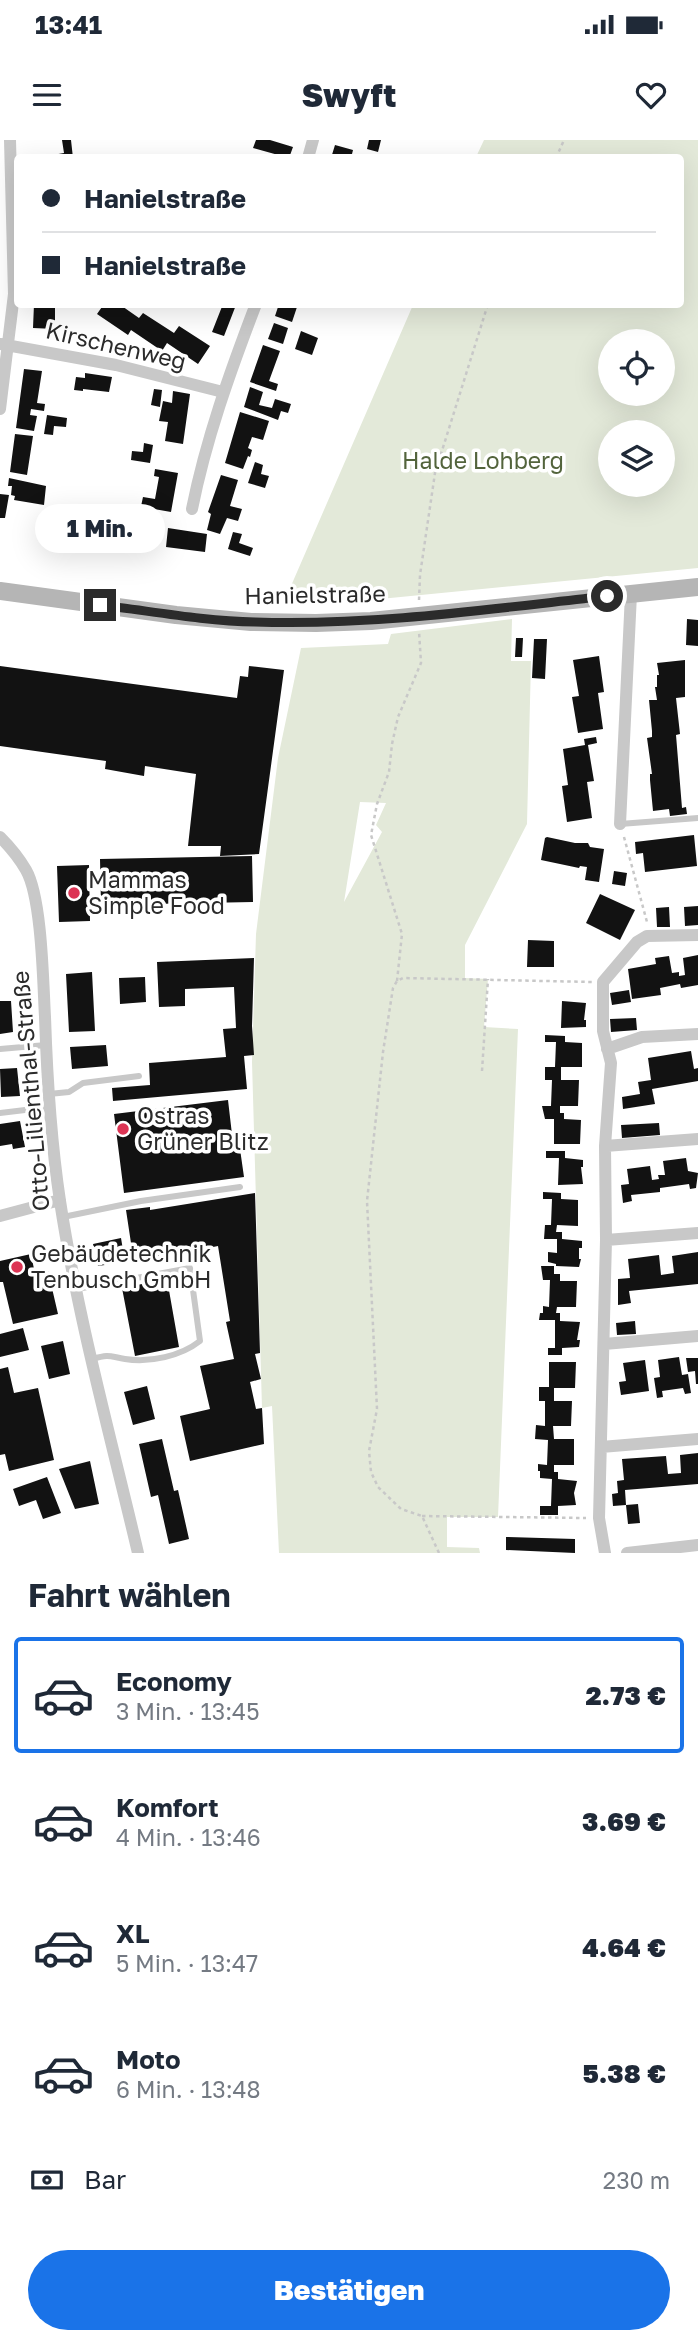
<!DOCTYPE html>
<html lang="de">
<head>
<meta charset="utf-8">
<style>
	body { margin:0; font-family:"Golos Text",sans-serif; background:#f6f6f7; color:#1f2937; height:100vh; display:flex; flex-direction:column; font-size:26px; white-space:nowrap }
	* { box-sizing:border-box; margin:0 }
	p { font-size:23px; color:#747a83 }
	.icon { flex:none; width:38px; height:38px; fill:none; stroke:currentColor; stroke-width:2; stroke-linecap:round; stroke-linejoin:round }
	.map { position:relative; height:1413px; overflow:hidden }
	.drawer { display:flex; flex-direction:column; background:#fff; flex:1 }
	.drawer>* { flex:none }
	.banner { position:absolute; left:14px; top:14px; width:670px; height:154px; border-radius:7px; box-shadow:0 7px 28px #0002; display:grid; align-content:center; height:154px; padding:0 28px; background:#fff }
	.buttons { position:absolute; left:598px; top:189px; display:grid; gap:14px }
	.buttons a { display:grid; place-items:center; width:77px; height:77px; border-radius:50%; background:#fff; box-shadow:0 7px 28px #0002; font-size:35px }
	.end { position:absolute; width:32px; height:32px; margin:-16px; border:9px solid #2b2b2b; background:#fff; box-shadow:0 0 0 4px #fff }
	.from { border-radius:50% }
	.bubble { position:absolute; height:49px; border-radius:24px; background:#fff; box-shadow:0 7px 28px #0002; font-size:23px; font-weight:800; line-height:49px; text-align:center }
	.banner b { display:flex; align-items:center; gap:24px; height:66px; font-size:26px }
	.banner b+b { border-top:2px solid #e0e1e3 }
	.banner i { width:18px; height:18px; background:#1f2937 }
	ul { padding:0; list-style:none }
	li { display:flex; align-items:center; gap:21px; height:116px; margin:0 14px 10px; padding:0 14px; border:4px solid transparent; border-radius:7px }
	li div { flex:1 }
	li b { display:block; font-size:26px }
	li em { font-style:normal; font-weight:800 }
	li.on { border-color:#1a73e8 }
	li>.icon { width:63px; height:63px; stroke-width:1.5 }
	h2 { padding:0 28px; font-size:32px; line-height:84px }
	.pay { display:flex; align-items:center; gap:18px; height:77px; padding:0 28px; font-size:26px }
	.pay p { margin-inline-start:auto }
	.action { display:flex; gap:14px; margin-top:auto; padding:14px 28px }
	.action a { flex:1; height:80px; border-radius:42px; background:#1a73e8; color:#fff; font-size:28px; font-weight:800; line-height:80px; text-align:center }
	.status { display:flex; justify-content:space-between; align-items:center; height:49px; padding:0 35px; background:#fff; direction:ltr }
	.status svg { height:19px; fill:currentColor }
	header { display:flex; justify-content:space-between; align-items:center; height:91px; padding:0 28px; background:#fff; font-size:32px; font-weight:800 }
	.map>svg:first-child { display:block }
</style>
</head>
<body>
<div class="status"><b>13:41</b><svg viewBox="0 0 49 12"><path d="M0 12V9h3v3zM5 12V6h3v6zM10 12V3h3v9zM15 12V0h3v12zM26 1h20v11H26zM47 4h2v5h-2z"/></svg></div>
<header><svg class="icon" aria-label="menu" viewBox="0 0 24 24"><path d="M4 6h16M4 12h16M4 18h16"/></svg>Swyft<svg class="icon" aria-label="heart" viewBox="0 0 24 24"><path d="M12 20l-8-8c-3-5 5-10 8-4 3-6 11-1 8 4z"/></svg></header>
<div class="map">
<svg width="698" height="1413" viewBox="0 0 698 1413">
	<rect width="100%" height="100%" fill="#fff"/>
	<path fill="#e3e9d9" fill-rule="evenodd" d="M484,0H698V428L370,460L284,462L413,165L681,164V18L476,17ZM663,201V254H611V201ZM663,292V345H611V292Z
		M512,479L511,521H531L527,684L465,805V838L488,839L484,887L518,889L498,1377H447V1407L479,1408L480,1413H279L272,1266L262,1268L252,922L256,794L278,618L301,508L388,504L391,494ZM360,662L386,663L376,685L382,692L344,762Z"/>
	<path fill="#121212" d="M62,0H71L73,18H53V15L64,13Z
		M256,0H270L293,7L289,18L253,8Z
		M369,0H381L378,12L367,9Z
		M335,5L353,10L351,18H331Z
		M34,164H55V189L33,188Z
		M104,164H119L139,178L143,173L174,193L179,186L210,206L198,224L167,203L162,211L131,190L128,195L97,174Z
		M223,164L236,165L224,196L212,192Z
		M279,164H298L292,182L275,176Z
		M274,183L288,188L283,204L268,199Z
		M301,191L318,198L312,215L295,209Z
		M263,205L280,211L269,241L278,244L276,251L250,242Z
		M24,229L42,231L37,263L45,264L44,271L31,269L30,275L37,276L34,291L16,288Z
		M85,233L112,237L109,252L83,249V251L74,250L76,237L85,238Z
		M250,247L263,252L259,265L272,268L275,259L291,264L288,273L281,271L278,280L244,267Z
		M154,249L162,250L160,267L151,265Z
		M173,251L190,254L183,304L165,301L168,282L159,281L163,261L172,263Z
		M240,272L269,281L263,300L252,297L248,308L252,310L250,317L248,316L243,329L225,323Z
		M47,275L67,278L66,287L54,286L53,295L44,294Z
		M15,294L33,296L27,335L10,332Z
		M144,303L153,305L150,323L131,320L132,311L143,312Z
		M255,322L263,325L261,334L269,336L265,348L248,343Z
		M155,329L178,333L171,372L154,369L153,373L140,371L143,357L155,359L159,337L154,336Z
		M221,335L238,340L230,366L242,369L238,381L227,378L220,394L207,390L211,374L208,372Z
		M9,338L46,346L44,365L14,360L15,356L11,355L12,346H8Z
		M0,354L9,355L5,378H0Z
		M129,377L152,381L148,399L126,395Z
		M168,388L207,394L205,412L166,407Z
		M233,392L242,394L239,403L253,408L250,416L228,409Z
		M687,479L698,480V506L686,505Z
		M516,498H523L522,517H515Z
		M534,499H547L545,539L532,538Z
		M599,516L604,552L598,553L603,589L578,593L572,557L579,556L573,520Z
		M685,520V557L676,558L680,594L676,595L682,668L686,667L687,674L670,676L669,669L653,671L650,640V634H652L647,598L652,597V591L649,560H657L655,547H657V535H659L657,523Z
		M0,526L237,558L240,536L248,537L249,526L284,530L259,714L220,716L221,706H188L196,634L145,626L144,636L105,629L106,621L0,606Z
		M596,597L597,603L588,605L594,641L587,642L592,678L567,682L562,646L568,645L563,609L585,605L584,599Z
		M694,695L697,726L645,732L643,713L636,714L635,702Z
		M547,697L575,703H588L590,707L604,709L599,742L585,740L587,727L580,726L579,728L541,720L545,698Z
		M252,716L253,762L101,765L100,719Z
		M89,725L90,781L59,782L57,726Z
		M614,731L627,733L625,746L612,744Z
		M600,754L635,770L620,800L586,783Z
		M698,766V785L685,786L684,767Z
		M669,767L670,787H657L656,768Z
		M528,800L554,801V827H527Z
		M698,815V845L681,848L680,844L660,848L661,855L632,859L628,829L656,824L655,818L669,816L672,833L679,832V836L685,835L683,818Z
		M254,818L252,886L254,915L244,916L247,949L113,961L112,948L150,945L149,923L226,917L223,889L236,888L234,847L185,849V866L159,867L157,822Z
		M92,832L95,891L69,892L66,834Z
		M145,837L146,862L120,864L119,838Z
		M629,850L631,862L612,865L610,853Z
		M0,861H11L13,892L0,894Z
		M562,861L586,863L584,880H586V887L561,888Z
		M636,878L637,890L611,892L610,879Z
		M545,895L565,896V902L582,903V927H561V940H579L578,966H560V973H564V979L581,980L580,1004H554V979H545L542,966H551L552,940H545V927H555L556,902H545Z
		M106,905L108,926L72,929L70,907Z
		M691,911L694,929L698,928V941L652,949L655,964L623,969L622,957L640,954L638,942L651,940L648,918Z
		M17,928L20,956L1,957L0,929Z
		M228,960L233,1003L239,1002L244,1037L124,1053L114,974Z
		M20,981L25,1007L13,1009L12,1004L0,1006V984Z
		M659,983L660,995L622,998L621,985Z
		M546,1011H565V1018L583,1020V1027H581L583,1044L558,1045L559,1018H546Z
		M686,1018L688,1031L698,1033L696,1048L690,1049L689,1044L660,1048V1052L631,1055L632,1061L623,1063L621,1045L629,1044L627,1029L650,1026L652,1040L659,1039L658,1035H665L663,1021Z
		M543,1052L561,1053V1059L578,1060V1086L557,1085L556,1092H562V1099L582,1101V1108H579V1119H581L579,1127L556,1126V1124L548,1122V1112L557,1113V1099H544L545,1085H551L552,1059H543Z
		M255,1053L260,1213L255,1214L261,1239L250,1242L256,1269L262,1268L264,1304L190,1321L180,1276L210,1269L200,1226L234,1219L226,1182L230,1181L218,1106L134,1123L126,1070L150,1067V1070Z
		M121,1098L125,1122L98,1126L93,1104Z
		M698,1112V1144L629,1151L631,1163L618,1165V1139L630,1138L628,1119L659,1115L661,1135L674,1133L672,1116Z
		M31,1114L35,1134L48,1131L58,1174L13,1184L3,1142H0V1121Z
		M541,1126H554V1134H560V1141H577L576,1167H557L556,1173H560V1181L580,1182L577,1200H580L579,1207L562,1208V1215H548V1208H555V1180H539L540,1173H543V1166L549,1167L550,1140H543Z
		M167,1139L179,1207L135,1216L122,1148Z
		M635,1181L636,1194L617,1195L616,1183Z
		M23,1188L29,1210L0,1217V1194Z
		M63,1201L70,1234L49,1239L41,1206Z
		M679,1217L682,1235L688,1234L691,1253L685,1254L683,1248L662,1251L663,1257L657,1258L654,1238L660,1237L658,1220Z
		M686,1218H698V1244H696L695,1231L688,1232Z
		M645,1220L649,1251L621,1255L619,1242L626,1241L623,1223Z
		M549,1222H576L575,1248H554V1261H572L571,1286H553L554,1299H574V1325H554V1332H558V1339L577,1341L574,1353L576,1365L558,1366V1375H540V1366H551L552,1339L540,1338V1331H538V1324L547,1325L548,1300L535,1299L536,1285L545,1286V1261H539V1247H549Z
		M8,1227L14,1253L38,1248L54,1320L9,1331L5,1314L0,1315V1229Z
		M147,1246L155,1279L133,1285L124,1252Z
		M162,1299L174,1351L178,1350L189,1399L169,1404L158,1355L151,1357L139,1304Z
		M698,1313V1344L625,1350L626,1365L613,1366L612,1354L618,1353L617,1341L624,1340L622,1319L666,1316L668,1334L681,1333L680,1315Z
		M90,1321L99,1364L75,1369L59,1329Z
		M47,1337L61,1373L43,1379L36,1360L19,1366L13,1349Z
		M638,1364L640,1383L628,1384L626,1365Z
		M506,1397L575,1399V1413L506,1410Z"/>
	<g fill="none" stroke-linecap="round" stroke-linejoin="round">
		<path stroke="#c8c8c8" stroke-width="2.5" stroke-dasharray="3.5 3.5" stroke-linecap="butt" d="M556,18L564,0
			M419,460L420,435L435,333L488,164
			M624,697L647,782
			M397,841L402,794L371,695L377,664L389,632L392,604L398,577L421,523L419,491
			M482,931L488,839
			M422,1376L586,1378
			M439,1413L422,1376L401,1369L378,1347L371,1332L369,1311L377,1269L367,1061L383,912L393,848L397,841L403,838L592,842"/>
		<path stroke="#c8c8c8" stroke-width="6" d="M620,684L698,678
			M0,909L46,905
			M49,954L69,952L83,943L139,936
			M0,973L50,967
			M63,1077L141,1061L240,1047
			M77,1149L190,1128L200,1201C181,1216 150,1223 125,1219C108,1216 110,1214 92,1219"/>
		<path stroke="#c8c8c8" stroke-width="12" d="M308,18L313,0
			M0,204L116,225L223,252
			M0,269L14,154L10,0
			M192,369C206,299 230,232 256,164
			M620,684L631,454
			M0,697C10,707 19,718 26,730C42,758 43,842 45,877C47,938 51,1001 60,1061C78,1179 111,1298 138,1413
			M607,909L642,897L698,894
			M605,1006L698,999
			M0,1076L60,1060
			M606,1100L698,1093
			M604,1204L698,1196
			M601,1307L698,1299
			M605,1413L599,1378L606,1100L605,1006L611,923L603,891V842L637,802L647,796L698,795
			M627,1413L698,1405"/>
		<path stroke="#b5b5b5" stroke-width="18" d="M0,451L176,475L251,482L316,483L371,481L698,447"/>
	</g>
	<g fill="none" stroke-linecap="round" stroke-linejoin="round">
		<path stroke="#2b2b2b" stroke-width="9" d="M100,465C151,471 203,481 255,482C373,486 490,469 607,456"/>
	</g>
	<g fill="#dc3454" stroke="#fff" stroke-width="2.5">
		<circle cx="74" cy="753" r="7"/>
		<circle cx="123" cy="989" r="7"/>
		<circle cx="17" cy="1127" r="7"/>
	</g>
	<g text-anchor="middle" stroke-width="7" stroke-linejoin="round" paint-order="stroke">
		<g font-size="23" fill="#2b2b2b" stroke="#fff">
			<text transform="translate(116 206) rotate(13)" y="8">Kirschenweg</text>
			<text transform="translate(315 455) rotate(-1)" y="8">Hanielstraße</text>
			<text transform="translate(31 951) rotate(-95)" y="8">Otto-Lilienthal-Straße</text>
		</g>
		<g font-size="23" fill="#53643c" stroke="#fff">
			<text x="483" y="329">Halde Lohberg</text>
		</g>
		<g font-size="23" fill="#2b2b2b" stroke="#fff" text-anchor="start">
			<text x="88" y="748">Mammas<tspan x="88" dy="26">Simple Food</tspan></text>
			<text x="137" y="984">Ostras<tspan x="137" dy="26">Grüner Blitz</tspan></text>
			<text x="31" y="1122">Gebäudetechnik<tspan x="31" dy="26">Tenbusch GmbH</tspan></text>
		</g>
	</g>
</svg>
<div class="buttons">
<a><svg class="icon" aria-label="locate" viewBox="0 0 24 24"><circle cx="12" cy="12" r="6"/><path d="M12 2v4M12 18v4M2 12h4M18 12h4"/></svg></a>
<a><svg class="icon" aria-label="layers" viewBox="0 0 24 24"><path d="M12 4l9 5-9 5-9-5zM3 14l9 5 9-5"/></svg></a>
</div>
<i class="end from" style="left:607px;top:456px"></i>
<i class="end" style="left:100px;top:465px"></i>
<div class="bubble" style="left:35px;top:364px;width:130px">1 Min.</div>
<div class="banner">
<b><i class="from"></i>Hanielstraße</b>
<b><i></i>Hanielstraße</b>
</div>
</div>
<section class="drawer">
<h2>Fahrt wählen</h2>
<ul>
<li class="on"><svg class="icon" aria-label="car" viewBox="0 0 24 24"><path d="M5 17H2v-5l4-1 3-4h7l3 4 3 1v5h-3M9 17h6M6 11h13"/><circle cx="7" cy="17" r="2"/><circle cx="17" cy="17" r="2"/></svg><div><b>Economy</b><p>3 Min. · 13:45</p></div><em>2.73 €</em></li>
<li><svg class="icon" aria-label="car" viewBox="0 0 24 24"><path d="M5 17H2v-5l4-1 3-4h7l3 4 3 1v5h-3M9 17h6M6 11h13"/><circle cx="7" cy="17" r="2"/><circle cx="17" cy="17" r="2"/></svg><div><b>Komfort</b><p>4 Min. · 13:46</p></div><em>3.69 €</em></li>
<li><svg class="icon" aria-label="car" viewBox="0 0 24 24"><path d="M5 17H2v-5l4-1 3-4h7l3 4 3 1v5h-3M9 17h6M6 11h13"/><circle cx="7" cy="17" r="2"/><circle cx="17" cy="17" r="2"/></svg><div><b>XL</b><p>5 Min. · 13:47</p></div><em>4.64 €</em></li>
<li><svg class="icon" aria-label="car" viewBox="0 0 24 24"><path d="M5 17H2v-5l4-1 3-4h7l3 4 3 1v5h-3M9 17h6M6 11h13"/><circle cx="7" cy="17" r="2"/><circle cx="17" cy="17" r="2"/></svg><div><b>Moto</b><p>6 Min. · 13:48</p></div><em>5.38 €</em></li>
</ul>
<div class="pay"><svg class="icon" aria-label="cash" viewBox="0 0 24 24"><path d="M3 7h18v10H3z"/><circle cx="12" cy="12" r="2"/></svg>Bar<p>230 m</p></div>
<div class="action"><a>Bestätigen</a></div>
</section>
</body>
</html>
